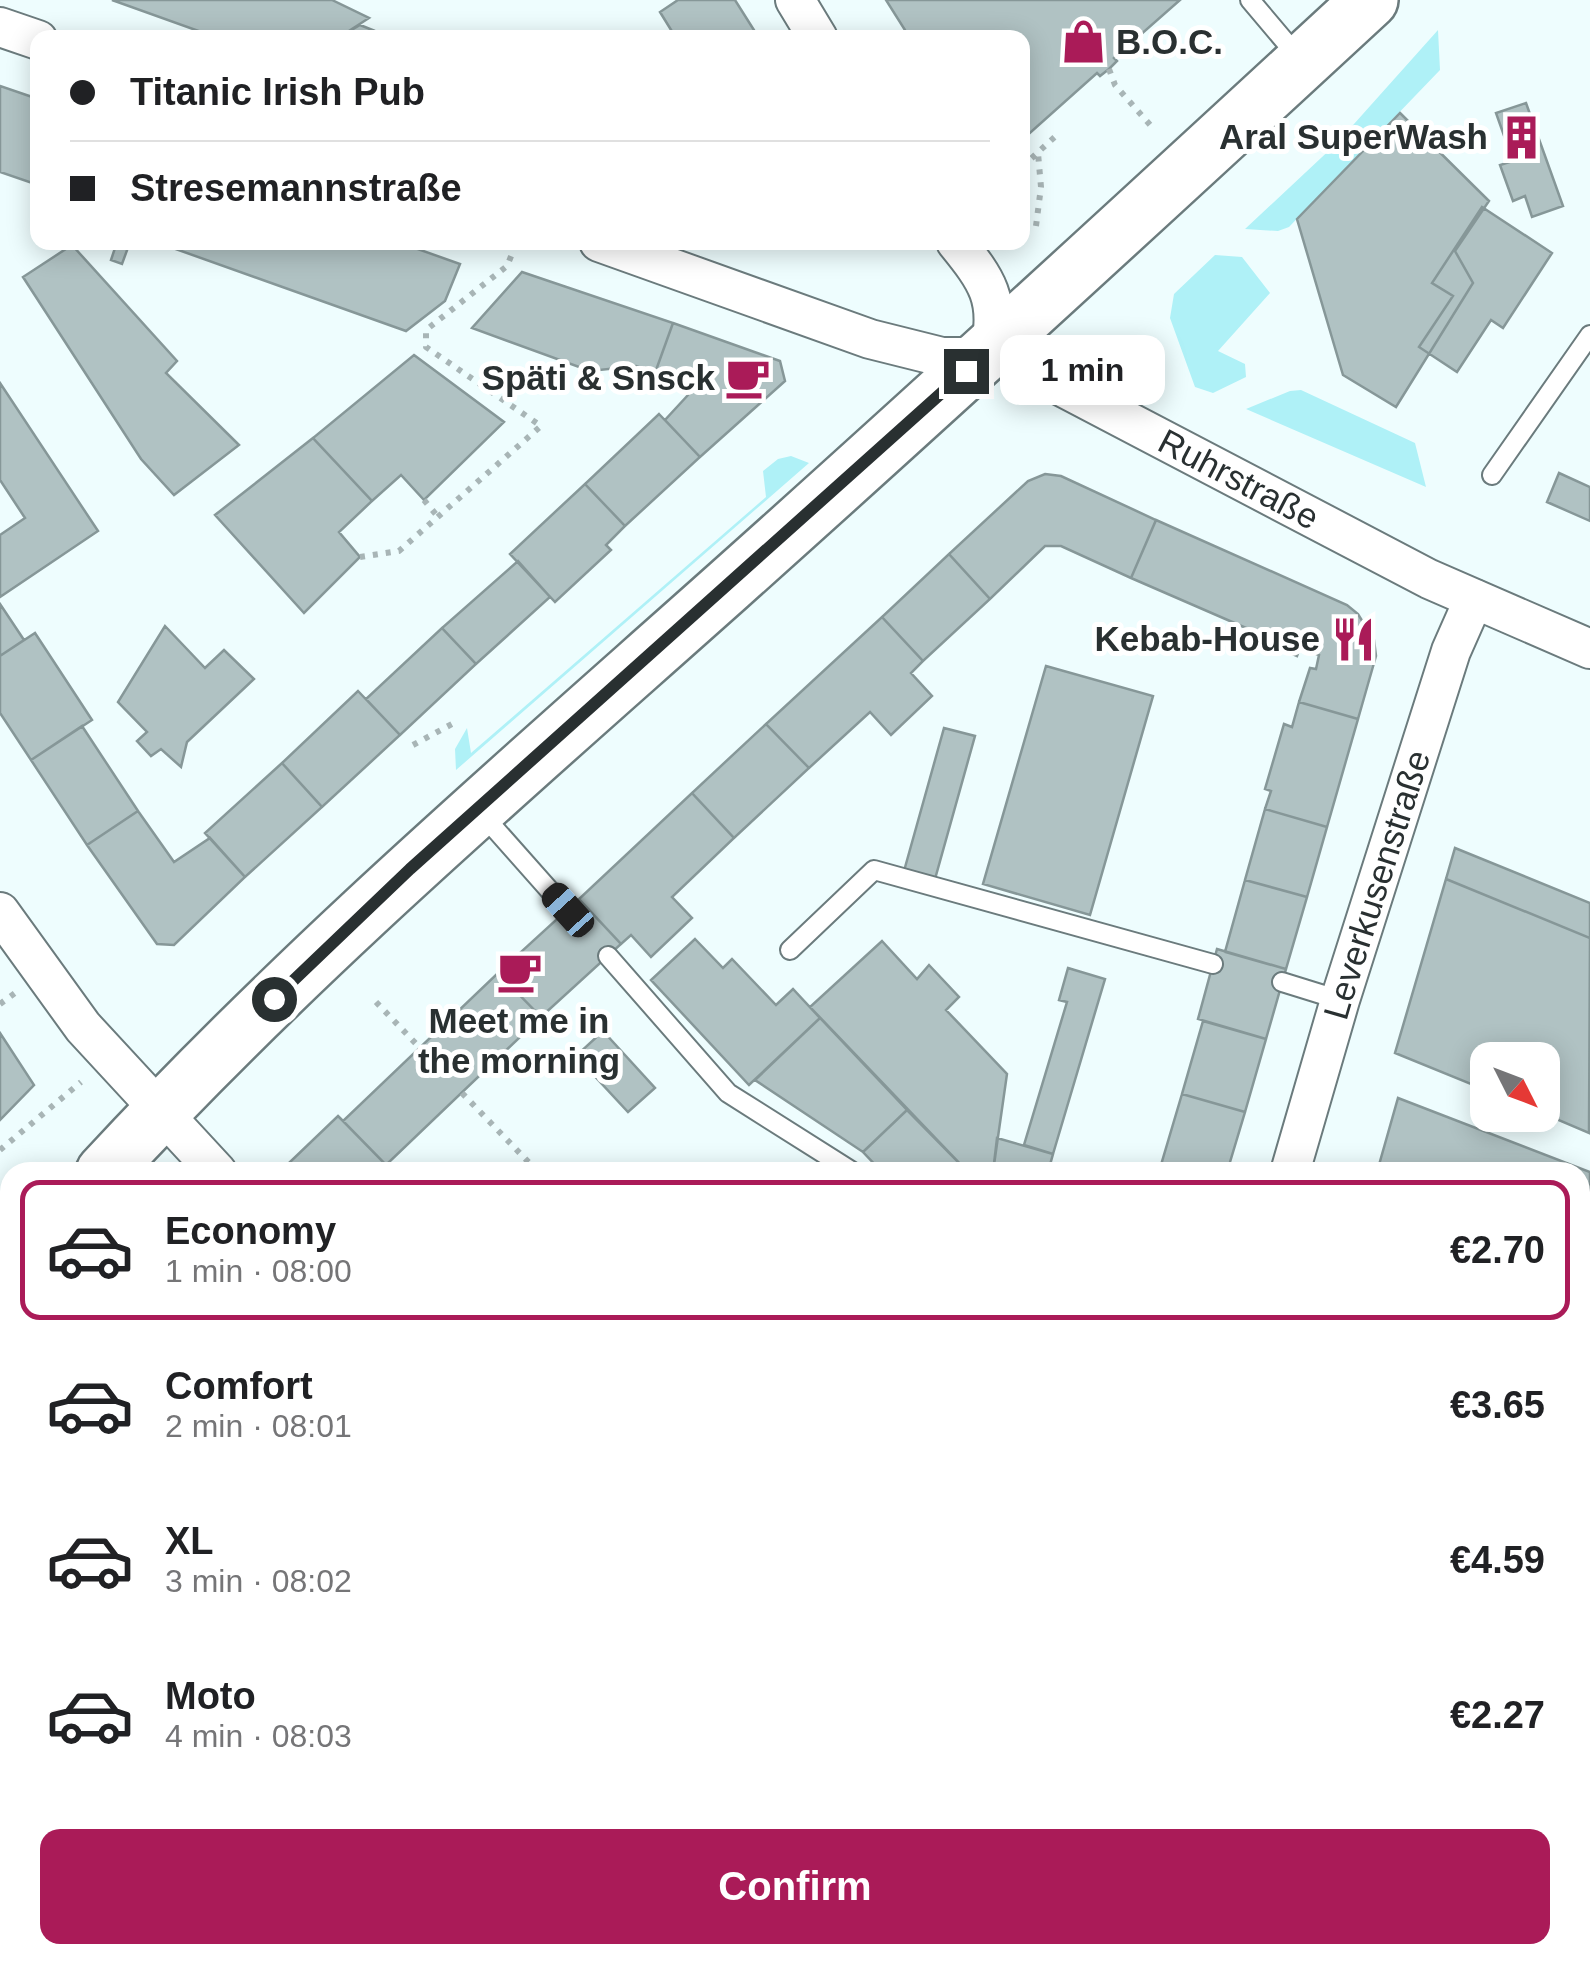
<!DOCTYPE html>
<html lang="en">
<head>
<meta charset="utf-8">
<style>
	body { margin:0; font-family:Arial,sans-serif; background:#f6f6f6; color:#202124; height:100vh; display:flex; flex-direction:column; font-size:38px; white-space:nowrap }
	* { box-sizing:border-box; margin:0 }
	p { font-size:32px; color:#757577 }
	.icon { flex:none; width:55px; height:55px; fill:none; stroke:currentColor; stroke-width:2; stroke-linecap:round; stroke-linejoin:round }
	.map { position:relative; flex:1; overflow:hidden }
	.side { position:absolute; left:0px; top:1162px; width:1590px; height:802px; display:flex; flex-direction:column; background:#fff; border-radius:30px 30px 0 0; box-shadow:0 5px 25px #0003 }
	.side>* { flex:none }
	.guide { position:absolute; left:30px; top:30px; width:1000px; height:220px; border-radius:20px; box-shadow:0 5px 25px #0003; display:grid; align-content:center; height:220px; padding:0 40px; background:#fff }
	.needle { width:65px; rotate:132deg }
	.controls { position:absolute; left:1470px; top:1042px; display:grid; gap:20px }
	.controls a { display:grid; place-items:center; width:90px; height:90px; border-radius:20px; background:#fff; box-shadow:0 5px 25px #0003; font-size:50px }
	.end { position:absolute; width:45px; height:45px; margin:-22px; border:12px solid #293031; background:#fff; box-shadow:0 0 0 5px #fff }
	.from { border-radius:50% }
	.bubble { position:absolute; height:70px; border-radius:20px; background:#fff; box-shadow:0 5px 25px #0003; font-size:32px; font-weight:700; line-height:70px; text-align:center }
	.car { position:absolute; width:30px; height:60px; margin:-30px -15px; border-radius:12px; box-shadow:0 0 8px 2px #0007; background:linear-gradient(#222 24%,#8ab4d8 0 40%,#222 0 76%,#8ab4d8 0 86%,#222 0) }
	.guide b { display:flex; align-items:center; gap:35px; height:95px; font-size:38px }
	.guide b+b { border-top:2px solid #e0e0e0 }
	.guide i { width:25px; height:25px; background:#202124 }
	ul { padding:18px 0 0; list-style:none }
	li { display:flex; align-items:center; gap:30px; height:140px; margin:0 20px 15px; padding:0 20px; border:5px solid transparent; border-radius:20px }
	li div { flex:1 }
	li b { display:block; font-size:38px }
	li em { font-style:normal; font-weight:700 }
	li.selected { border-color:#aa1b58 }
	li>.icon { width:90px; height:90px; stroke-width:1.5 }
	.action { display:flex; gap:20px; margin-top:auto; padding:20px 40px }
	.action a { flex:1; height:115px; border-radius:20px; background:#aa1b58; color:#fff; font-size:40px; font-weight:700; line-height:115px; text-align:center }
	.map>svg:first-child { display:block }
</style>
</head>
<body>
<div class="map">
<svg width="1590" height="1963" viewBox="0 0 1590 1963">
	<rect width="100%" height="100%" fill="#eefdfe"/>
	<path fill="#aff1f7" d="M1438,30L1440,70L1289,227L1278,231L1245,229L1337,143Z
		M1215,255L1242,257L1270,293L1218,351L1245,364L1246,377L1213,393L1195,387L1170,318L1174,294Z
		M1301,390L1415,443L1426,487L1246,409L1290,391Z
		M791,456L809,463L456,770L455,749L467,728L471,753L766,497L763,471L778,459Z"/>
	<path fill="#b0c2c3" stroke="#869798" stroke-width="2.5" d="M112,0H332L369,18L338,38H218Z
		M678,0H735L759,38H676L660,12Z
		M886,0H1180L1114,58L1117,61L1109,69L1100,76L1097,73L1022,140V38H910Z
		M360,25L375,31L395,38H338Z
		M0,86L38,99V185L0,172Z
		M1526,103L1563,206L1532,217L1525,196L1513,201L1500,165L1513,161L1496,113Z
		M1400,113L1489,201L1455,251L1473,283L1396,407L1343,375L1297,219Z
		M1482,207L1552,253L1503,328L1491,320L1457,372L1419,347L1453,296L1432,283Z
		M117,242H130L122,264L111,260Z
		M156,242H398L460,264L445,301L406,331Z
		M72,245L177,361L166,373L239,445L174,495L141,459L23,277Z
		M522,272L673,323L655,373L636,366L590,371L472,328Z
		M673,323L780,361L785,381L700,457L665,420L688,395L684,382L655,373Z
		M414,355L504,422L424,500L401,475L372,501L313,438Z
		M0,383L98,531L0,597V535L25,518L0,480Z
		M659,414L700,457L625,526L585,484Z
		M313,438L372,501L339,532L360,557L304,613L215,515Z
		M1559,473L1590,487V521L1547,502Z
		M1045,474L1061,476L1156,520L1131,578L1061,546H1045L990,599L949,554L1028,481Z
		M585,484L625,526L606,545L611,550L555,602L510,554Z
		M1156,520L1347,605L1358,614L1374,640L1376,656L1358,719L1299,702L1310,668L1316,669L1319,655L1300,648L1297,656L1251,636L1253,631L1131,578Z
		M949,554L990,599L923,661L882,617Z
		M518,561L550,597L476,664L442,628Z
		M0,604L24,640L0,656Z
		M882,617L923,661L911,673L932,696L891,735L870,712L809,768L766,724Z
		M165,626L205,668L224,650L254,679L187,742L181,767L161,749L151,756L137,741L147,732L118,702Z
		M442,628L476,664L400,735L366,699Z
		M35,633L92,720L31,760L0,713V656Z
		M1046,666L1153,696L1090,915L983,884Z
		M358,691L400,735L322,807L282,763Z
		M1299,702L1358,719L1327,827L1265,809L1271,791L1265,789L1284,724L1292,727Z
		M766,724L809,768L734,838L692,793Z
		M82,726L138,811L87,845L31,760Z
		M944,728L975,736L935,879L904,871Z
		M282,763L322,807L245,877L205,833Z
		M692,793L734,838L672,897L692,918L651,957L631,935L621,944L579,899Z
		M1265,809L1327,827L1307,897L1245,880Z
		M138,811L174,862L210,838L245,877L174,945L157,944L87,845Z
		M1455,848L1590,903V938L1446,879Z
		M1446,879L1590,938L1589,1133L1542,1113V1060H1488V1091L1395,1053Z
		M1245,880L1307,897L1286,969L1225,952Z
		M579,899L621,944L541,1017L498,973Z
		M695,939L723,968L732,959L776,1005L793,989L820,1018L749,1085L651,980Z
		M882,941L917,979L929,965L959,997L946,1010L1007,1074L993,1172H968L810,1007Z
		M1217,949L1286,969L1266,1039L1198,1019Z
		M1068,968L1105,979L1053,1154L1024,1145L1067,1002L1059,1000Z
		M498,973L541,1017L386,1165L343,1121Z
		M820,1018L907,1110L863,1152L755,1080Z
		M1203,1021L1266,1039L1245,1112L1182,1094Z
		M603,1031L655,1088L628,1112L576,1056Z
		M0,1033L34,1085L0,1120Z
		M1182,1094L1245,1112L1227,1172H1185L1161,1165Z
		M1398,1098L1590,1172V1220L1580,1227V1172H1377Z
		M907,1110L968,1172H882L863,1152Z
		M338,1116L343,1121L393,1172H301L290,1162Z
		M997,1138L1053,1154L1048,1172H993Z
		M1590,1259V1725L1580,1722V1294Z
		M7,1447L10,1450V1523L1,1532L6,1536L0,1543V1454Z
		M1580,1722L1590,1725V1914L1580,1927Z
		M5,1813L10,1819L7,1825L10,1829V1861L6,1858L0,1864V1817Z
		M6,1858L10,1861V1913L0,1902V1864Z
		M49,1955H125L130,1961L135,1957L141,1963H57Z
		M262,1955H321L313,1963H270Z
		M321,1955H346L353,1963H313Z
		M463,1955H508L500,1963H470Z
		M508,1955H546L553,1963H500Z
		M792,1955H881L873,1963H800Z
		M1131,1955H1207L1205,1963H1129Z
		M1425,1955H1559L1553,1963H1418Z"/>
	<g fill="none" stroke-linecap="round" stroke-linejoin="round">
		<defs>
			<path id="service" d="M1250,0L1299,58
				M1492,475L1590,335
				M481,813L567,910
				M790,950L874,870L1213,964
				M608,956L728,1093L853,1172
				M1282,982L1340,1000
				M1375,1963L1378,1955
				M1583,1963L1590,1954"/>
			<g id="minor">
				<path d="M795,0L818,38"/>
				<path d="M0,27L38,40"/>
				<path id="s1" d="M599,242L870,339L942,357H964L990,349L1429,579L1590,649"/>
				<path d="M956,242C987,280 1001,300 990,349"/>
				<path d="M0,912L83,1027L217,1172"/>
				<path id="s2" d="M1290,1172L1340,1000L1451,651L1474,599"/>
				<path d="M0,1365L10,1376"/>
				<path d="M399,1955L406,1963"/>
				<path d="M965,1955L973,1963"/>
				<path d="M1046,1963L1051,1955"/>
			</g>
			<path id="primary" d="M104,1172C298,962 516,775 729,585C945,392 1158,196 1370,0
				M0,1281L10,1270"/>
		</defs>
		<use href="#service" stroke="#6b7b7d" stroke-width="22"/>
		<use href="#minor" stroke="#6b7b7d" stroke-width="42"/>
		<use href="#primary" stroke="#6b7b7d" stroke-width="60"/>
		<path stroke="#a8b5b6" stroke-width="6" stroke-dasharray="5 8" stroke-linecap="butt" d="M1109,69L1115,85L1152,127
			M1022,167L1059,133
			M1036,226L1041,187L1038,153
			M424,500L439,518
			M360,557L399,551L541,426L426,347V330L507,266L517,242
			M413,745L452,724
			M376,1002L420,1048
			M0,1004L15,993
			M462,1093L538,1172
			M0,1150L81,1082
			M1580,1245L1590,1243"/>
		<use href="#service" stroke="#fff" stroke-width="18"/>
		<use href="#minor" stroke="#fff" stroke-width="38"/>
		<use href="#primary" stroke="#fff" stroke-width="55"/>
	</g>
	<g fill="none" stroke-linecap="round" stroke-linejoin="round">
		<path stroke="#293031" stroke-width="12" d="M274,999L410,869L966,371"/>
	</g>
	<defs>
		<symbol id="shop-bare" viewBox="-9 -9 18 18"><path d="M-5-2.5h2.3a2.7 3.5 0 0 1 5.4 0H5L5.5 6h-11ZM-1.5-2.5h3a1.5 2.3 0 0 0-3 0Z" fill="#aa1b58" stroke="#fff" stroke-width="2.5" paint-order="stroke"/></symbol>
		<symbol id="building-bare" viewBox="-9 -9 18 18"><path d="M-4-6H4V6H1V3H-1V6H-4ZM-2.5-4.3h1.7v1.8h-1.7ZM.8-4.3h1.7v1.8H.8ZM-2.5-1h1.7V.8h-1.7ZM.8-1h1.7V.8H.8Z" fill="#aa1b58" stroke="#fff" stroke-width="2.5" paint-order="stroke"/></symbol>
		<symbol id="cafe-bare" viewBox="-9 -9 18 18"><path d="M-5.5-4.5H6V0H3Q3 3.5 0 3.5H-2.5Q-5.5 3.5-5.5 0ZM3-3.2v2h1.7v-2ZM-6 4.5H4V6H-6Z" fill="#aa1b58" stroke="#fff" stroke-width="2.5" paint-order="stroke"/></symbol>
		<symbol id="restaurant-bare" viewBox="-9 -9 18 18"><path d="M-5-6h1v4h1v-4h1v4h1v-4h1v5L-1.5 .5V6h-2V.5L-5-1ZM5-6V6H3V1.5H1.5Q1.5-4 5-6Z" fill="#aa1b58" stroke="#fff" stroke-width="2.5" paint-order="stroke"/></symbol>
	</defs>
	<g fill-rule="evenodd">
		<use href="#shop-bare" x="1052" y="10" width="63" height="63"/>
		<use href="#building-bare" x="1490" y="106" width="63" height="63"/>
		<use href="#cafe-bare" x="716" y="346" width="63" height="63"/>
		<use href="#restaurant-bare" x="1322" y="608" width="63" height="63"/>
		<use href="#cafe-bare" x="488" y="940" width="63" height="63"/>
	</g>
	<g text-anchor="middle" stroke-width="10" stroke-linejoin="round" paint-order="stroke">
		<g font-size="35" font-weight="bold" fill="#293031" stroke="#fff" text-anchor="end">
			<text x="1116" y="54" text-anchor="start">B.O.C.</text>
			<text x="1488" y="149">Aral SuperWash</text>
			<text x="715" y="390">Späti &amp; Snsck</text>
			<text x="1320" y="651">Kebab-House</text>
			<text x="519" y="1033" text-anchor="middle">Meet me in<tspan x="519" dy="40">the morning</tspan></text>
		</g>
		<g font-size="35" fill="#293031" stroke="#fff">
			<text dy="12" stroke="none"><textPath href="#s1" startOffset="692">Ruhrstraße</textPath></text>
			<text dy="12" stroke="none"><textPath href="#s2" startOffset="300">Leverkusenstraße</textPath></text>
		</g>
	</g>
</svg>
<div class="controls">
<a><svg class="needle" viewBox="-14 -14 28 28"><path d="M0-13l5 13h-10z" fill="#e53935"/><path d="M0 13l5-13h-10z" fill="#757577"/></svg></a>
</div>
<i class="end from" style="left:274px;top:999px"></i>
<i class="end" style="left:966px;top:371px"></i>
<div class="bubble" style="left:1000px;top:335px;width:165px">1 min</div>
<i class="car" style="left:568px;top:910px;rotate:318deg"></i>
<div class="guide">
<b><i class="from"></i>Titanic Irish Pub</b>
<b><i></i>Stresemannstraße</b>
</div>
<section class="side">
<ul>
<li class="selected"><svg class="icon" aria-label="car" viewBox="0 0 24 24"><path d="M5 17H2v-5l4-1 3-4h7l3 4 3 1v5h-3M9 17h6M6 11h13"/><circle cx="7" cy="17" r="2"/><circle cx="17" cy="17" r="2"/></svg><div><b>Economy</b><p>1 min · 08:00</p></div><em>€2.70</em></li>
<li><svg class="icon" aria-label="car" viewBox="0 0 24 24"><path d="M5 17H2v-5l4-1 3-4h7l3 4 3 1v5h-3M9 17h6M6 11h13"/><circle cx="7" cy="17" r="2"/><circle cx="17" cy="17" r="2"/></svg><div><b>Comfort</b><p>2 min · 08:01</p></div><em>€3.65</em></li>
<li><svg class="icon" aria-label="car" viewBox="0 0 24 24"><path d="M5 17H2v-5l4-1 3-4h7l3 4 3 1v5h-3M9 17h6M6 11h13"/><circle cx="7" cy="17" r="2"/><circle cx="17" cy="17" r="2"/></svg><div><b>XL</b><p>3 min · 08:02</p></div><em>€4.59</em></li>
<li><svg class="icon" aria-label="car" viewBox="0 0 24 24"><path d="M5 17H2v-5l4-1 3-4h7l3 4 3 1v5h-3M9 17h6M6 11h13"/><circle cx="7" cy="17" r="2"/><circle cx="17" cy="17" r="2"/></svg><div><b>Moto</b><p>4 min · 08:03</p></div><em>€2.27</em></li>
</ul>
<div class="action"><a>Confirm</a></div>
</section>
</div>
</body>
</html>
